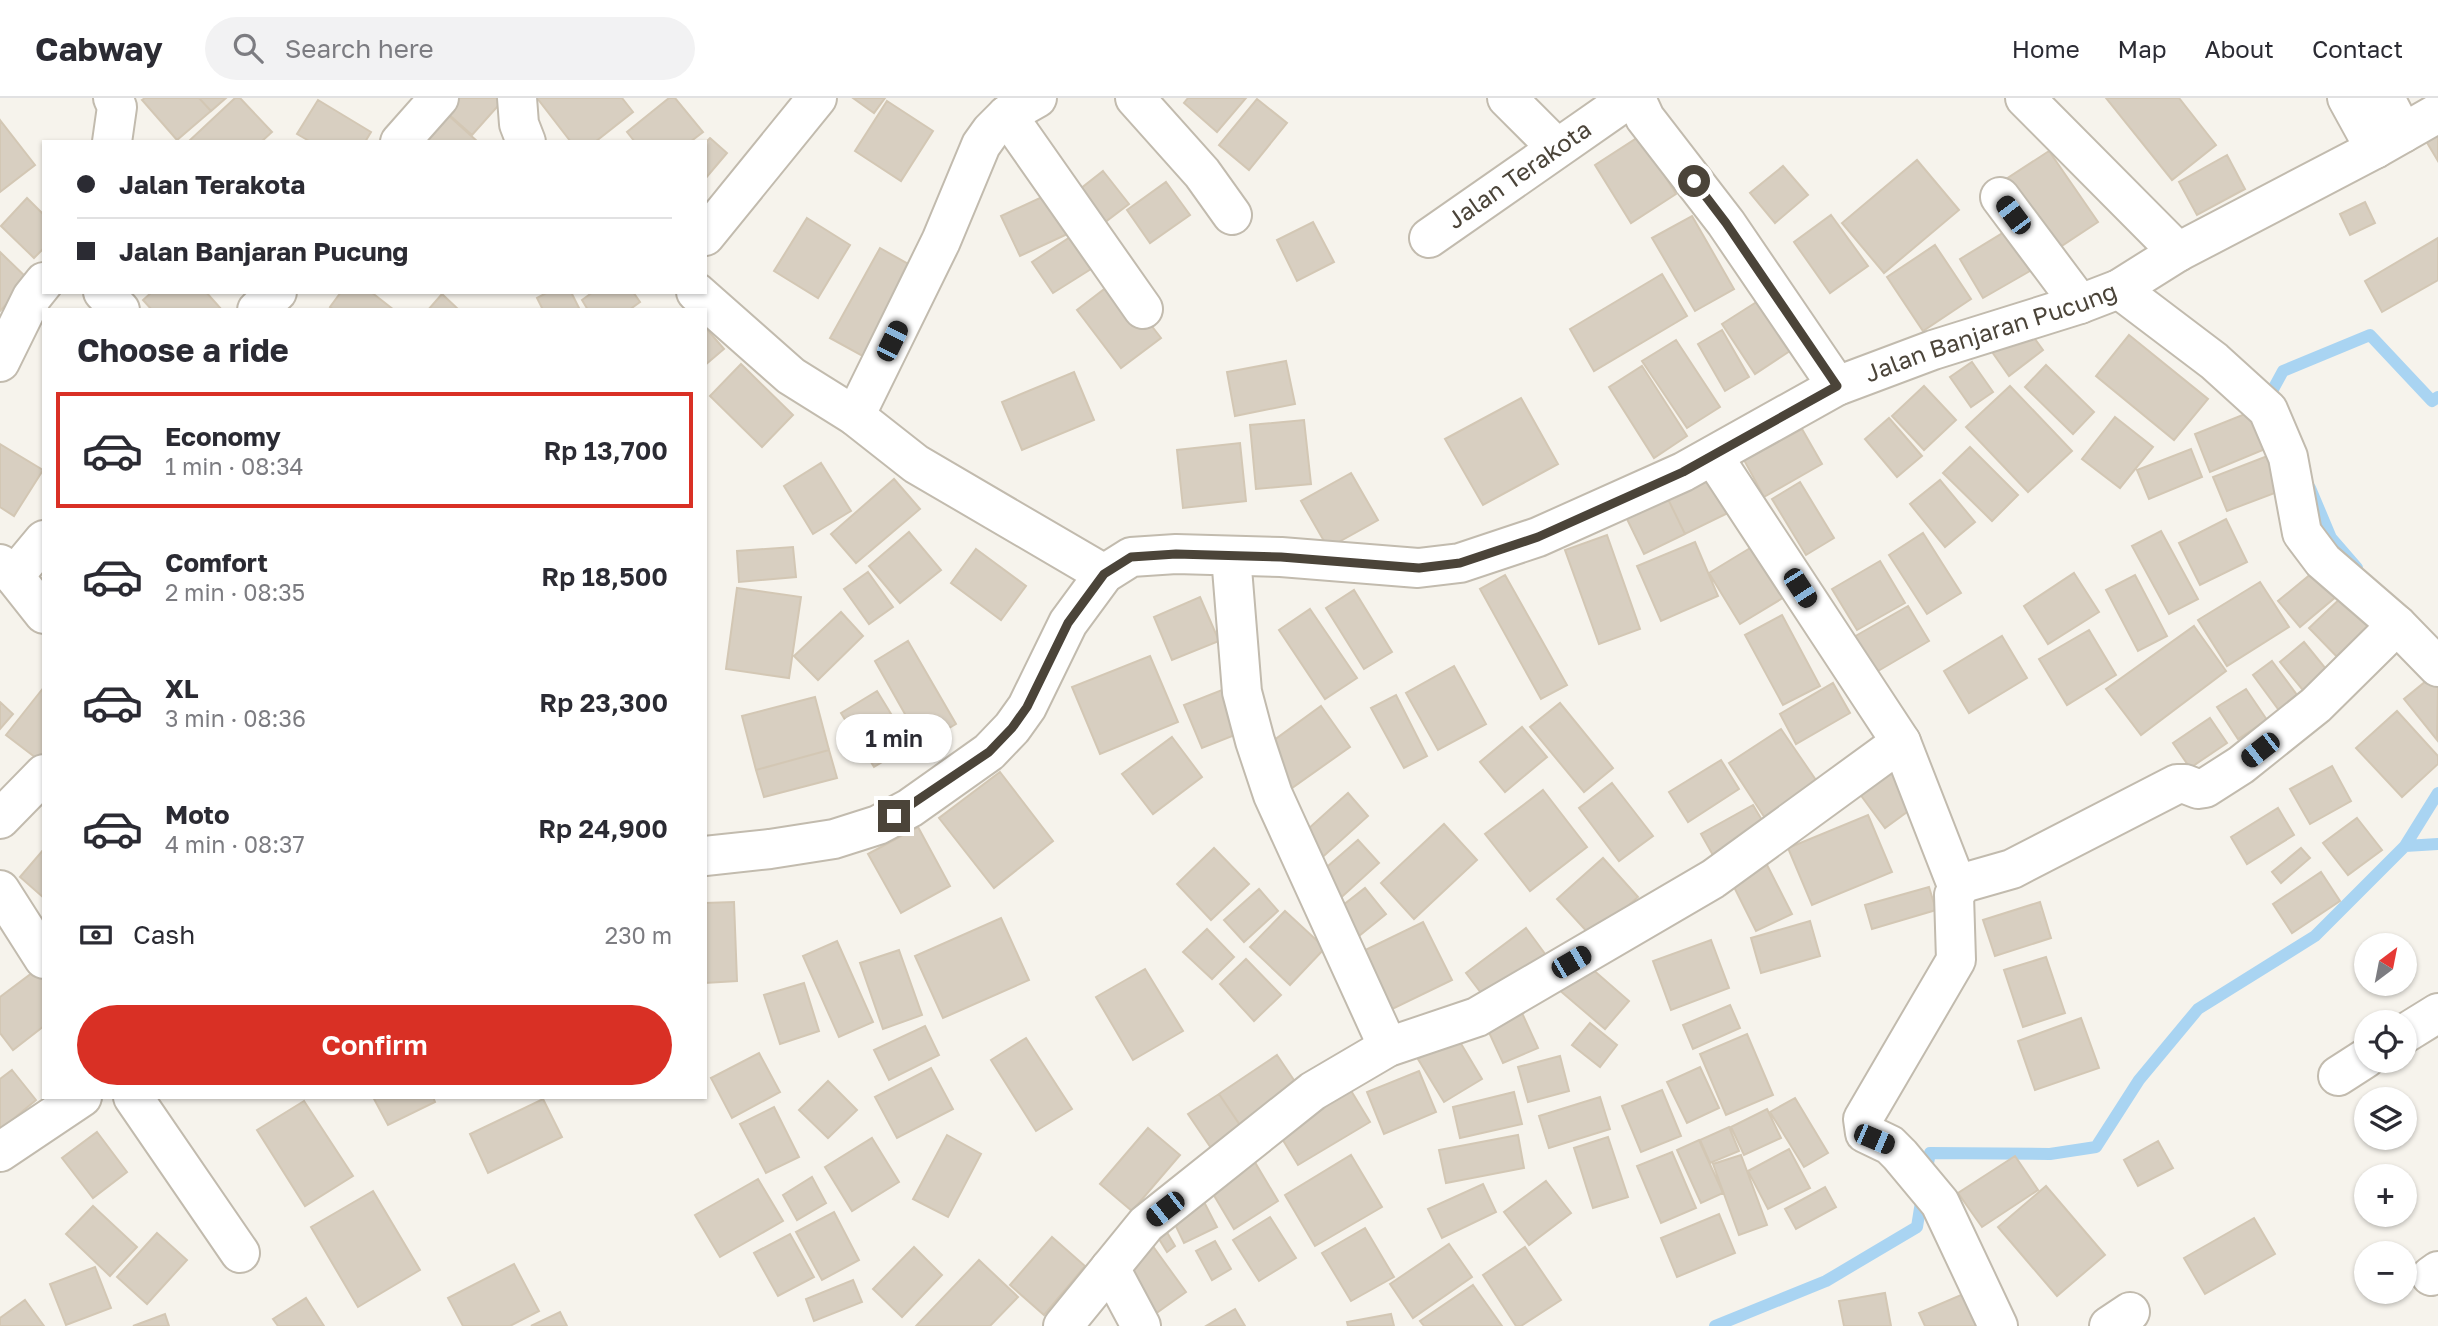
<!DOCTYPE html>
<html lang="en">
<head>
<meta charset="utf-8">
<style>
	body { margin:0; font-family:"Golos Text",sans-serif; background:#f2f2f3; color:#2b2b33; height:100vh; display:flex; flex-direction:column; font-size:26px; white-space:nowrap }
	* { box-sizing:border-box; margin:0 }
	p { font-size:23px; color:#7c7c81 }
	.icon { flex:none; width:38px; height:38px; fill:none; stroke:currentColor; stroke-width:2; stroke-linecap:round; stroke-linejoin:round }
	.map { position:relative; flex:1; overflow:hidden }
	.panel { position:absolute; left:42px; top:210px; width:665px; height:791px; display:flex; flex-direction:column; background:#fff; border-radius:0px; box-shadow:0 2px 5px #0004 }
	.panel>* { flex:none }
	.hud { position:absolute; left:42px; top:42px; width:665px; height:154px; border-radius:0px; box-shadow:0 2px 5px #0004; display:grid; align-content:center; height:154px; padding:0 35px; background:#fff }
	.needle { width:46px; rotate:32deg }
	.tools { position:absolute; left:2354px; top:835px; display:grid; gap:14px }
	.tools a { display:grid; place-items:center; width:63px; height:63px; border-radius:50%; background:#fff; box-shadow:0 2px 5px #0004; font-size:35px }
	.end { position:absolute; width:32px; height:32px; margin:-16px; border:9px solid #4b4439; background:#fff; box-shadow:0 0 0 4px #fff }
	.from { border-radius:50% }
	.bubble { position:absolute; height:49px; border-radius:24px; background:#fff; box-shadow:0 2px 5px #0004; font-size:23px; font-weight:600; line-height:49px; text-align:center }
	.car { position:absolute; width:21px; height:42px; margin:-21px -10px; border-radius:9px; box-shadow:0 0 5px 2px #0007; background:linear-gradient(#222 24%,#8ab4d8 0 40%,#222 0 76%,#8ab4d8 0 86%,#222 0) }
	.hud b { display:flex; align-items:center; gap:24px; height:66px; font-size:26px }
	.hud b+b { border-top:2px solid #e1e1e2 }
	.hud i { width:18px; height:18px; background:#2b2b33 }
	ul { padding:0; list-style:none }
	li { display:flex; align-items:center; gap:21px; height:116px; margin:0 14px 10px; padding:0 21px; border:4px solid transparent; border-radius:0px }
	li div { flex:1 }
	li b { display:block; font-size:26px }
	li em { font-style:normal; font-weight:600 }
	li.current { border-color:#d93025 }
	li>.icon { width:63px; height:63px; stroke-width:1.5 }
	h2 { padding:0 35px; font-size:32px; line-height:84px }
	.pay { display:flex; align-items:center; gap:18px; height:77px; padding:0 35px; font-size:26px }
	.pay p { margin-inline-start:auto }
	.primary-button { display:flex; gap:14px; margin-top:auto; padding:14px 35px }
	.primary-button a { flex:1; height:80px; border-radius:42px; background:#d93025; color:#fff; font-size:28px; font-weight:600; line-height:80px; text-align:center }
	header { display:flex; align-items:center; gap:42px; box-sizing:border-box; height:98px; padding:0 35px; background:#fff; border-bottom:2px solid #e1e1e2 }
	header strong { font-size:33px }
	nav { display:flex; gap:38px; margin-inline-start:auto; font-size:24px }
	.search { width:490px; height:63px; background:#f2f2f3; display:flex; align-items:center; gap:18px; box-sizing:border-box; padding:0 24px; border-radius:38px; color:#7c7c81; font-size:26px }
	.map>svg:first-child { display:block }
</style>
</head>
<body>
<header>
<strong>Cabway</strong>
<div class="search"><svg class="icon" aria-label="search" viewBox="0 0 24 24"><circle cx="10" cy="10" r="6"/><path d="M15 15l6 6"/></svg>Search here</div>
<nav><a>Home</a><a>Map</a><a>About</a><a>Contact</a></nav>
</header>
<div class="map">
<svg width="2438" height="1228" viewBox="0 0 2438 1228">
	<rect width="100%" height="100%" fill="#f6f3ec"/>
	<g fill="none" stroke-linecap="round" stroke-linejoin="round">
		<path stroke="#a9d4f2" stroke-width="12" d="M2276,305L2271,295L2283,273L2370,237L2432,303L2438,299
			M2310,390L2331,440L2357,470
			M2405,748L2438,695
			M1927,1070L1930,1055L2050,1056L2096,1049L2139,982L2198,911L2315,838L2405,748L2438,746
			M1715,1228L1826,1183L1917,1129L1921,1104"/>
	</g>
	<path fill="#d8cfc1" stroke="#d3c7b4" stroke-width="2" d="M145,0H199L211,13L177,42L142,2Z
		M199,0H226L211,13Z
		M235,0H240L272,34L261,44H188Z
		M444,0H505L472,37L438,7Z
		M537,0H622L633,14L595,44H571Z
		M669,0H675L703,34L690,44H635L627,34Z
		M853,0H885L874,15Z
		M1188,0H1246L1217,34L1184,5Z
		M2106,0H2179L2216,47L2172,82Z
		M1257,1L1287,25L1249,72L1219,47Z
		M318,2L371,34L365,44H311L297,36Z
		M887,3L933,33L901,83L855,53Z
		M448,17L478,44H425Z
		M0,22L35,67L0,94Z
		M2438,37V63L2426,43Z
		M1640,38L1676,96L1631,125L1595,67Z
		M710,40L727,55L705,81V45Z
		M2049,53L2098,124L2054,153L2006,81Z
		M2227,57L2245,91L2197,117L2179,84Z
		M1917,62L1959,112L1884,175L1842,125Z
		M1783,68L1808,97L1775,125L1750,95Z
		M1103,73L1129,106L1100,128L1075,95Z
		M1166,84L1190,117L1150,145L1127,112Z
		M1055,93L1074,133L1020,158L1001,118Z
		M27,100L44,117V150L34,160L1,128Z
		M2365,104L2375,125L2350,137L2340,116Z
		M1831,117L1868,168L1830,195L1794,144Z
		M1692,118L1734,191L1695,213L1652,140Z
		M807,120L850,147L818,200L774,173Z
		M1313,124L1334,164L1297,183L1277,142Z
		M2006,133L2030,173L1983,200L1960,161Z
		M1078,134L1099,166L1053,195L1032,164Z
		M2438,140V182L2382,214L2365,183Z
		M1935,147L1971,201L1923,233L1887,179Z
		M880,150L917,171L868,261L830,240Z
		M0,154L29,182L0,213Z
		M1662,176L1687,218L1594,273L1570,231Z
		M1116,182L1161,240L1121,270L1077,212Z
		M152,194H206L222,212H152L143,202Z
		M341,194H371L394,212H334L330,209Z
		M548,194H571L580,212H543L537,200Z
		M593,194H633L640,204L629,212H588L582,202Z
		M442,196L459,212H428Z
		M1769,196L1802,245L1755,276L1722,226Z
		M2024,226L2043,252L2009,278L1990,251Z
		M705,229L724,251L705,267Z
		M1722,232L1749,279L1725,293L1698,246Z
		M2129,237L2208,301L2174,342L2096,278Z
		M1676,242L1720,309L1687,330L1642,263Z
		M1286,263L1295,306L1235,318L1227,274Z
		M1972,264L1993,294L1971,309L1950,279Z
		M741,266L793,317L762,349L710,298Z
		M2046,267L2094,314L2073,336L2025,289Z
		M1642,268L1687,338L1654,360L1609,289Z
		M1074,274L1094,322L1022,352L1002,304Z
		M1924,288L1956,322L1924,352L1892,318Z
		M2010,288L2072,353L2028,394L1966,329Z
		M1521,300L1558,366L1483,407L1445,341Z
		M2255,312L2270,349L2210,374L2195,336Z
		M2115,319L2153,349L2120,390L2082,361Z
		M1889,320L1922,358L1897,379L1865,341Z
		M1304,322L1311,386L1256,391L1250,327Z
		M1802,331L1822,366L1764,399L1744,362Z
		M1240,345L1246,403L1183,410L1177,352Z
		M0,346L43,372L14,418L0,409Z
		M1970,349L2018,397L1992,423L1943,375Z
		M2191,351L2202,379L2149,401L2137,372Z
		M2275,355L2288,390L2227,413L2213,379Z
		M821,365L851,413L813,436L784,388Z
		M1351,375L1378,422L1328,450L1301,403Z
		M1716,375L1734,412L1685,436L1667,399Z
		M894,381L920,411L856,465L831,436Z
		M1940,382L1975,424L1945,449L1910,406Z
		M1800,384L1834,440L1806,457L1772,401Z
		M1667,399L1685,436L1644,456L1626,419Z
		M2226,421L2247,464L2200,487L2179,445Z
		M2161,433L2198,501L2169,516L2132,448Z
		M909,434L941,472L900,505L869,468Z
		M1923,435L1961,495L1927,516L1889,457Z
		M1607,437L1640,531L1599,546L1565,452Z
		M1765,441L1796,492L1740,526L1709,475Z
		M1695,444L1718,498L1661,523L1637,468Z
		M793,449L796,479L739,484L737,453Z
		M976,451L1026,488L1001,522L951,485Z
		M1880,463L1905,505L1857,532L1832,491Z
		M2323,466L2344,492L2300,529L2278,503Z
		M868,474L893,509L869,526L844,491Z
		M2074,475L2099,514L2048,546L2024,508Z
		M1505,477L1567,587L1541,601L1480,491Z
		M2135,477L2167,538L2138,553L2106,492Z
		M2260,484L2289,529L2227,568L2198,522Z
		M737,490L801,499L789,580L726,571Z
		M1354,492L1392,554L1364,571L1326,510Z
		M2344,497L2379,534L2345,567L2309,530Z
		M1200,499L1219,543L1172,562L1154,519Z
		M1908,508L1929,543L1873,576L1852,540Z
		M1310,511L1357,580L1325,601L1279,532Z
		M841,514L863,538L818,582L794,558Z
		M1782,517L1820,588L1783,607L1745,537Z
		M2194,528L2226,573L2141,637L2106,591Z
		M2089,532L2116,577L2067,607L2039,561Z
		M2002,538L2027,580L1969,615L1944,573Z
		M908,543L956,626L922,646L875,563Z
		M2304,544L2335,582L2311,602L2280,564Z
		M1150,558L1178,624L1100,656L1072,589Z
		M2272,563L2300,601L2281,615L2253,577Z
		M1454,568L1486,626L1438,652L1406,595Z
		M2431,579L2438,587L2437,642L2404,601Z
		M1833,585L1850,615L1796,646L1780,616Z
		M44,589V666L6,637Z
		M2246,591L2267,622L2238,641L2217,609Z
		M1222,592L1240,635L1202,650L1184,607Z
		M877,593L910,647L874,669L841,615Z
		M1396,597L1427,658L1404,670L1371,610Z
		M815,599L829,652L756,672L742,618Z
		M0,604L13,616L0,631Z
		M1560,605L1613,670L1584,694L1530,629Z
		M1321,608L1350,649L1292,690L1263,650Z
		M2397,613L2438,658V666L2402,699L2356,650Z
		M2210,620L2227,645L2190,670L2173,645Z
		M1522,629L1547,659L1505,694L1480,664Z
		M1781,631L1820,688L1767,723L1729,665Z
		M1172,639L1202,679L1153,716L1122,676Z
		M829,652L837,680L764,699L756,672Z
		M1721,662L1739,691L1688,724L1669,694Z
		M1889,664L1918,706L1885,730L1854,688Z
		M2332,668L2351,703L2310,726L2290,691Z
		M1000,674L1053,743L994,790L939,720Z
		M1612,685L1653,738L1619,763L1579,710Z
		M1543,692L1587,749L1530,793L1485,736Z
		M1348,695L1368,718L1317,764L1297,741Z
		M1753,707L1766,729L1714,759L1701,736Z
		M2278,710L2294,737L2247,766L2231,739Z
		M1868,717L1892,774L1812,807L1788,750Z
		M2357,720L2382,752L2348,777L2323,745Z
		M1444,726L1477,762L1414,821L1381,785Z
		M918,729L950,788L901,815L868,756Z
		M1358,742L1379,765L1335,805L1313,781Z
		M1214,750L1249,786L1211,822L1177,786Z
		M2301,750L2310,760L2281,785L2272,774Z
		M44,751V800L20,779Z
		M1603,760L1638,799L1592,839L1557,801Z
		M1765,763L1792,816L1756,833L1730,781Z
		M2321,774L2340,803L2292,835L2273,806Z
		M1929,789L1936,812L1872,831L1865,807Z
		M1365,790L1386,816L1354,842L1333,815Z
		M1259,791L1278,813L1244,844L1224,822Z
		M734,804L737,883L705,885V805Z
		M2040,804L2051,840L1995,858L1983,822Z
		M1285,813L1325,850L1290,887L1250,849Z
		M1001,820L1029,882L943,920L915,858Z
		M1810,823L1820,858L1761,875L1751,840Z
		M1423,824L1452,882L1382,916L1353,858Z
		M1526,830L1551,864L1491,908L1466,875Z
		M1207,831L1234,859L1212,881L1183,854Z
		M1711,842L1729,890L1671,912L1653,863Z
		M837,843L873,924L839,939L803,858Z
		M899,852L922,917L883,931L860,865Z
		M2046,859L2065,915L2023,929L2004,872Z
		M1246,861L1281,897L1254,923L1220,886Z
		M1583,863L1629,903L1605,931L1558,891Z
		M40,869L44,874V928L13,952L0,935V899Z
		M1145,871L1183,933L1133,962L1096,899Z
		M804,885L819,933L780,946L764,897Z
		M1730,907L1740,930L1693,951L1683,927Z
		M1522,915L1538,950L1503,965L1487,930Z
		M2081,920L2099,970L2035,992L2018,943Z
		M1590,925L1617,947L1600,969L1572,947Z
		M925,928L939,957L889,982L874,952Z
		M1747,936L1773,997L1726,1017L1700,956Z
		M1457,939L1482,981L1444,1004L1418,961Z
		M1026,940L1072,1011L1036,1033L991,962Z
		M759,955L780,994L732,1020L711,980Z
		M1277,957L1302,994L1244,1033L1219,996Z
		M1560,958L1569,993L1528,1004L1518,969Z
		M1700,969L1719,1010L1687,1025L1667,984Z
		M931,970L953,1011L897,1040L875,999Z
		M12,972L36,1002L0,1032V981Z
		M1419,973L1436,1014L1384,1036L1367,994Z
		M828,983L857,1012L828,1040L799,1012Z
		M1350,991L1370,1024L1298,1067L1278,1034Z
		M1662,992L1681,1038L1641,1054L1622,1008Z
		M1514,994L1522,1026L1460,1040L1453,1009Z
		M1219,996L1244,1033L1213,1053L1188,1016Z
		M373,999H433L435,1004L388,1027Z
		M1600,999L1610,1031L1549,1050L1539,1018Z
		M1795,1000L1828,1055L1804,1069L1770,1014Z
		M543,1001L562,1039L488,1075L470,1036Z
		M304,1003L353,1078L305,1108L257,1032Z
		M774,1009L799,1059L766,1075L740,1026Z
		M1767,1011L1781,1040L1744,1057L1731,1029Z
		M1729,1029L1739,1053L1710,1065L1700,1042Z
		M1148,1030L1180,1057L1132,1113L1100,1086Z
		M97,1034L127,1074L93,1100L62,1060Z
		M947,1037L981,1056L948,1119L913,1101Z
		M1518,1037L1524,1070L1446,1085L1439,1052Z
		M1608,1039L1628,1099L1593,1110L1574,1050Z
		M872,1040L899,1084L852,1113L825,1069Z
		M1699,1042L1723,1095L1701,1105L1677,1052Z
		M2158,1043L2173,1070L2138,1088L2124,1062Z
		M1789,1051L1810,1090L1768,1111L1748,1073Z
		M1672,1054L1696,1110L1661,1125L1637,1068Z
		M1351,1057L1382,1109L1315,1148L1285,1097Z
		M1741,1057L1767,1127L1739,1137L1713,1066Z
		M2015,1058L2038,1092L1982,1129L1958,1095Z
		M1253,1061L1278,1103L1234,1131L1209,1089Z
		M812,1079L826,1105L797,1122L783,1097Z
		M758,1081L783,1123L720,1159L695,1117Z
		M1546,1083L1571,1115L1529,1147L1504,1114Z
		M1483,1086L1496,1114L1442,1140L1428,1111Z
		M2046,1088L2105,1157L2057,1198L1998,1129Z
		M1825,1089L1836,1109L1796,1131L1785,1111Z
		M373,1093L420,1172L358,1209L311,1129Z
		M1203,1102L1217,1129L1184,1145L1171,1118Z
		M93,1108L137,1149L110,1178L66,1136Z
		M834,1114L859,1162L822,1182L796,1134Z
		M1719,1116L1735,1155L1677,1179L1661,1140Z
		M1270,1119L1296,1160L1259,1183L1233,1142Z
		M2254,1120L2275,1156L2205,1196L2184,1160Z
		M1365,1130L1394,1179L1351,1203L1322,1155Z
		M1165,1131L1175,1148L1167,1154L1156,1136Z
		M157,1135L187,1162L147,1206L117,1179Z
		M790,1136L814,1179L778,1198L754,1155Z
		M1052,1139L1085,1168L1044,1217L1010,1187Z
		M1215,1143L1231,1171L1212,1182L1196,1153Z
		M1449,1146L1472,1179L1413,1220L1390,1186Z
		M1152,1147L1186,1194L1155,1216L1122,1168Z
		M914,1149L942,1177L902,1219L873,1191Z
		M1525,1149L1561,1202L1521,1228H1516L1483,1177Z
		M979,1162L1018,1199L990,1228H916Z
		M514,1166L539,1213L510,1228H463L448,1200Z
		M95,1169L111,1210L66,1227L50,1186Z
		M853,1182L862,1204L814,1223L806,1201Z
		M1473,1187L1502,1228H1424L1420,1223Z
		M1975,1191L1991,1228H1925L1919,1215Z
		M1885,1195L1891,1228H1844L1839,1203Z
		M306,1200L324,1228H278L273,1221Z
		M25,1202L44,1228H0V1220Z
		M1235,1211L1245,1228H1206Z
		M560,1214L567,1228H531Z
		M165,1216L169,1228H133Z
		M1391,1216L1394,1228H1348L1347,1224Z"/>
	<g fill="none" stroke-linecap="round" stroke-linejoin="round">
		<defs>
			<g id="minor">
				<path d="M517,0L519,26L526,44"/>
				<path d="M1135,0L1202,75L1232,117"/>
				<path d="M1507,0L1557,50"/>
				<path d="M2025,0L2178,154"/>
				<path d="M2347,0L2375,51"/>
				<path d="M2385,0L2403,35"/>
				<path d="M1007,17L1143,211"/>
				<path d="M112,44L117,9L113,0"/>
				<path d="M400,44L439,0"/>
				<path d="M2000,99L2080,206"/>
				<path d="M705,138L817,0"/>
				<path id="s1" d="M1429,140L1624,4L1632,3L1639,7L1645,20L1726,125L1837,288"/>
				<path d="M2119,191L2214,263L2268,312L2288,359L2302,435L2323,463L2397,527L2438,569"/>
				<path d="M103,194L120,212"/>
				<path d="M696,194L791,278L855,318L916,366L1104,476"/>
				<path d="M257,212L277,194"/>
				<path d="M0,264L32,199L44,184"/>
				<path d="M855,318L941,143L981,47L991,33L1007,17L1037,0"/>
				<path d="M1713,358L1901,644L1958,790"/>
				<path d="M1231,458L1242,594L1255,643L1273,697L1388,949"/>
				<path d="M0,466L14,478L44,516"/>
				<path d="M14,478L44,442"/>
				<path d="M0,721L44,676"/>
				<path id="s2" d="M705,758L770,751L834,741L878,727L910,710L989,654L1012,630L1027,609L1068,525L1104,476L1131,459L1176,456L1281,459L1418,470L1460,465L1538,439L1683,374L1837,288L1933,252L2080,206L2119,191L2178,154L2375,51L2438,15"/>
				<path d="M0,792L44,861"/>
				<path d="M2404,936L2438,915"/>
				<path d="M2338,978L2366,960"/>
				<path d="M133,999L240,1155"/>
				<path d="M0,1054L82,999"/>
				<path d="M1110,1170L1141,1228"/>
				<path d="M2431,1178L2438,1173"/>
				<path d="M1063,1228L1146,1126L1313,993L1388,949L1477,919L1713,781L1901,644"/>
				<path d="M1998,1228L1940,1105L1900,1057L1890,1047L1865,1035L1863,1021L1956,862L1954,797L1963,785L2012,771L2177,686H2185L2198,691L2205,690L2241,667L2316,607L2397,527"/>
				<path d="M2109,1228L2130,1214"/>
			</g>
		</defs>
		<use href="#minor" stroke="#c2bbae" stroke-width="42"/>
		<use href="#minor" stroke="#fff" stroke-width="38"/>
	</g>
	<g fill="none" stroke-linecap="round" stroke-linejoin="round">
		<path stroke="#4b4439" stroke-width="9" d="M894,718L989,654L1012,630L1027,609L1068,525L1104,476L1131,459L1176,456L1281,459L1419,470L1460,465L1538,439L1683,374L1837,288L1726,125L1694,83"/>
	</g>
	<g text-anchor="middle" stroke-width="7" stroke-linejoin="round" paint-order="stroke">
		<g font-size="24" fill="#4b4439" stroke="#fff">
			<text dy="8" stroke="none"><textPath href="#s1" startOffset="110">Jalan Terakota</textPath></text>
			<text dy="8" stroke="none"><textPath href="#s2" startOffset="1465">Jalan Banjaran Pucung</textPath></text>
		</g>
	</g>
</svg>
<div class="tools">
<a><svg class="needle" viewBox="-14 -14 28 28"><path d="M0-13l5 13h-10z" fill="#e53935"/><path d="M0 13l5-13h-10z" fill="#7c7c81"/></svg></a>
<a><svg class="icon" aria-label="locate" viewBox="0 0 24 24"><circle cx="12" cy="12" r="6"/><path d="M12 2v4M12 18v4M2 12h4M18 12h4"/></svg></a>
<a><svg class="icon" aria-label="layers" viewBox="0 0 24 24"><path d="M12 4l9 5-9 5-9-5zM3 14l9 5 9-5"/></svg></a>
<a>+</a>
<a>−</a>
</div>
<i class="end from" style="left:1694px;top:83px"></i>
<i class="end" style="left:894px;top:718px"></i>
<div class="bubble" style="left:836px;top:616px;width:116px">1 min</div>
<i class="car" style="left:2013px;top:117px;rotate:323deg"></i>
<i class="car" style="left:892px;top:243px;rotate:26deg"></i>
<i class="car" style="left:1800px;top:490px;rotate:147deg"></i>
<i class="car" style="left:2260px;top:652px;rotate:232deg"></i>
<i class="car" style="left:1571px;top:864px;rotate:60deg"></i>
<i class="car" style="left:1874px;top:1041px;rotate:113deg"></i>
<i class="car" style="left:1165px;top:1111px;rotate:232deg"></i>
<div class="hud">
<b><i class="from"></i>Jalan Terakota</b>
<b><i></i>Jalan Banjaran Pucung</b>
</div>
<section class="panel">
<h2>Choose a ride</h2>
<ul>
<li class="current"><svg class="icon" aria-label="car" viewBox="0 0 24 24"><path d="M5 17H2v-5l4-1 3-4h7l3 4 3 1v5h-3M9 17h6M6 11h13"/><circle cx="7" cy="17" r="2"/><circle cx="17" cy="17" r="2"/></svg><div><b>Economy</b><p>1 min · 08:34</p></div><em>Rp 13,700</em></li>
<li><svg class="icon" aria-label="car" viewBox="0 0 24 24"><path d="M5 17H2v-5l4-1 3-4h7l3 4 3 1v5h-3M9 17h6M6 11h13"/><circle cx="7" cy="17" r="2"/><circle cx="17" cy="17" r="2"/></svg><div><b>Comfort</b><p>2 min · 08:35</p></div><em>Rp 18,500</em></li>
<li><svg class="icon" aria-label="car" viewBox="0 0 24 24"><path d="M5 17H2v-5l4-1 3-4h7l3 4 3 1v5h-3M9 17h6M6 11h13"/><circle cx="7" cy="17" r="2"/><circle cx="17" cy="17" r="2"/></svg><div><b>XL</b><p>3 min · 08:36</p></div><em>Rp 23,300</em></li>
<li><svg class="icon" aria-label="car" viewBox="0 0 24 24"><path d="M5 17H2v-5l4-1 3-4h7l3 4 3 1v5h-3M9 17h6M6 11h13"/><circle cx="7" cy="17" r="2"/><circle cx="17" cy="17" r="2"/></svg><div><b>Moto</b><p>4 min · 08:37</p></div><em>Rp 24,900</em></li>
</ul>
<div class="pay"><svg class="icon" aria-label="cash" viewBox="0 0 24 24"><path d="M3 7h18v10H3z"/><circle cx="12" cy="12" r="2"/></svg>Cash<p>230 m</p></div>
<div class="primary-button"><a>Confirm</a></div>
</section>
</div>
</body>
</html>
